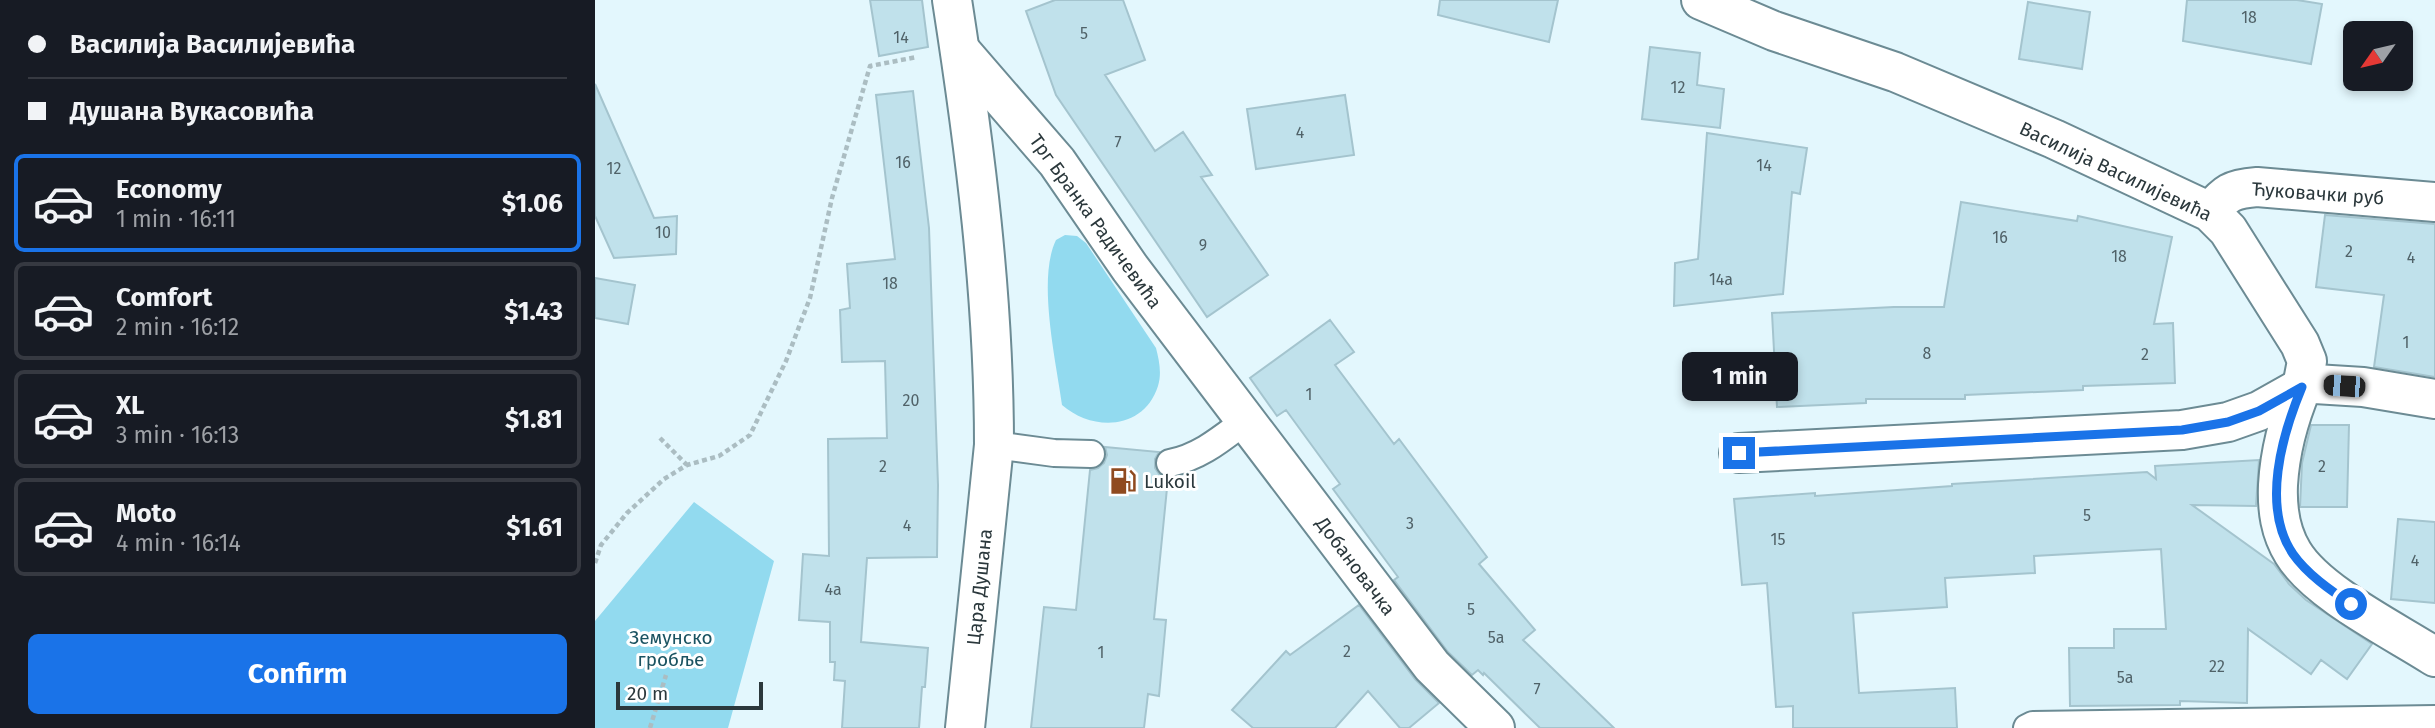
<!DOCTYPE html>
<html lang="en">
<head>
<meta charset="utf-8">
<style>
	body { margin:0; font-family:"Fira Sans",sans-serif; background:#242831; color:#f1f3f6; height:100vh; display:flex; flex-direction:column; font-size:26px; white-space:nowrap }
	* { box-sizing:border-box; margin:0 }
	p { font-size:23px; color:#9ea1a6 }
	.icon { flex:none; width:38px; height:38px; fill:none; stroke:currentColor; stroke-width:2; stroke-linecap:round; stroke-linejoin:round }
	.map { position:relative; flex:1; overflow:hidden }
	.drawer { display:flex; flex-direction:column; background:#171b24; width:595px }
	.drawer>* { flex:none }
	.guide { display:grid; align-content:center; height:154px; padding:0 28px; background:#171b24 }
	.needle { width:46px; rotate:236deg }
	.controls { position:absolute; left:1748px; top:21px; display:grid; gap:14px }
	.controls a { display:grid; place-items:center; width:70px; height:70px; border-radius:10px; background:#171b24; box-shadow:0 4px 10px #0003; font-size:35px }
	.scale { position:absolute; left:21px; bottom:18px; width:147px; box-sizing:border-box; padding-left:7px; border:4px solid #2b383c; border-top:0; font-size:19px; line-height:24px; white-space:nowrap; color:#2b383c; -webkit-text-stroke:5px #fff; paint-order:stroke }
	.end { position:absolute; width:32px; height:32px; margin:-16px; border:9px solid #1a73e8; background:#fff; box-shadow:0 0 0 4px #fff }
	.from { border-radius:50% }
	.bubble { position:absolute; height:49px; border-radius:10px; background:#171b24; box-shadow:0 4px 10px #0003; font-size:23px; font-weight:700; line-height:49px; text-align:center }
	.car { position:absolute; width:21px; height:42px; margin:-21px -10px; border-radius:9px; box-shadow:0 0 5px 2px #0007; background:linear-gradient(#222 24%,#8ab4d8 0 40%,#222 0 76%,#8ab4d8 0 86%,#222 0) }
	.guide b { display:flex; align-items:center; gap:24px; height:66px; font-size:26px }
	.guide b+b { border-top:2px solid #363941 }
	.guide i { width:18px; height:18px; background:#f1f3f6 }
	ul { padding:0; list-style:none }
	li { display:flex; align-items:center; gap:21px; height:98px; margin:0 14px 10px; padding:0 14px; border:4px solid #363941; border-radius:10px }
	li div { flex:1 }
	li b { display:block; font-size:26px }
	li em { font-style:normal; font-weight:700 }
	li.active { border-color:#1a73e8 }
	li>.icon { width:63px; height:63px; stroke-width:1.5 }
	.primary-button { display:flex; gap:14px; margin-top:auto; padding:14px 28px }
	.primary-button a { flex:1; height:80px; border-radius:10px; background:#1a73e8; color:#fff; font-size:28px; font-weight:700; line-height:80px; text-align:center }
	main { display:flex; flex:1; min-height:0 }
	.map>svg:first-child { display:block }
</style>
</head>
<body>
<main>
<section class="drawer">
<div class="guide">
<b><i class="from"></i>Василија Василијевића</b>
<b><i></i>Душана Вукасовића</b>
</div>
<ul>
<li class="active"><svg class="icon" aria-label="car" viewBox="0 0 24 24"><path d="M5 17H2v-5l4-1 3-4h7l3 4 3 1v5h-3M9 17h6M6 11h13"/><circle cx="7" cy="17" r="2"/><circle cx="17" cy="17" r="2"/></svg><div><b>Economy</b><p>1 min · 16:11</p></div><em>$1.06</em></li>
<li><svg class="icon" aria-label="car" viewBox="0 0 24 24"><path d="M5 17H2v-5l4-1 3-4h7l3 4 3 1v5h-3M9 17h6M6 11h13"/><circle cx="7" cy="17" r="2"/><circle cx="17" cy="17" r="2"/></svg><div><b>Comfort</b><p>2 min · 16:12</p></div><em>$1.43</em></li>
<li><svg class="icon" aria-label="car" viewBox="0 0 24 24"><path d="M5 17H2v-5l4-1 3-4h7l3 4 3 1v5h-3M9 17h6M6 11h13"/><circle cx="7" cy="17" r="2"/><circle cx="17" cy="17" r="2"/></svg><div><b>XL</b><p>3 min · 16:13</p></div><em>$1.81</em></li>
<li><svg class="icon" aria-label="car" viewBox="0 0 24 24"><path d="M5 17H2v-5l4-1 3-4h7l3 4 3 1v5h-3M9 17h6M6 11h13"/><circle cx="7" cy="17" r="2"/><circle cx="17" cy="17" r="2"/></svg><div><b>Moto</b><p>4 min · 16:14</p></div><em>$1.61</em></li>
</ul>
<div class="primary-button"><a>Confirm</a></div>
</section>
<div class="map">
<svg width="1840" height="728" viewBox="0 0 1840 728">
	<rect width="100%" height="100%" fill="#e3f7fd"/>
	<path fill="#92daef" d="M470,235L482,236L491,243L561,348C564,360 567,373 563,386C549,430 498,432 467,405C461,361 442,279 461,240Z
		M99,502L179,561L133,728H0V621Z"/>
	<path fill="#c0e1eb" stroke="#a4c4ce" stroke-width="2" d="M275,0H327L333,47L284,56Z
		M460,0H528L550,60L510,75L560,151L588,132L617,175L606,177L673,275L612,317L461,95L431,11Z
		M845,0H963L954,42L843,15Z
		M1592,0H1702L1727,4L1716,64L1588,41Z
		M1433,2L1495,12L1487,69L1424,59Z
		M1055,47L1105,53L1102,85L1129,89L1125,128L1047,119Z
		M0,84L59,218L82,216L81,254L19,258L0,216Z
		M318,91L334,228L343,485L342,557L272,558L266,642L333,648L330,687H327L324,728H247L250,681L239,680L240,662H235V622L204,620L208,554L234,556L233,439L292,438L290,361L247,362L245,310L255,308L252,264L300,259L281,95Z
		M750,95L759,155L661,169L652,109Z
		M1112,133L1212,148L1205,194L1197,192L1188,294L1079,306L1080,263L1103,259Z
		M1366,202L1482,221L1483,216L1577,237L1559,324L1578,323L1580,383L1488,386V390L1370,395V399H1271V403L1182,407L1177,313L1299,307H1349Z
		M1730,215L1840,224V377L1779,367L1789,295L1721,287Z
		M0,278L40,285L33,324L0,318Z
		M735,320L759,352L740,365L799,444L804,439L892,557L884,564L940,630L928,640L1019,728H945L889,673L888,675L883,670L877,675L853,652L799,580L803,577L738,489L745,484L691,410L682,416L655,378Z
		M1716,425H1754L1752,507H1705L1707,463Z
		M510,447L564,452L560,459V468L564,474L573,478L559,619L571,620L564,696L553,694L549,728H436L449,607L481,610L495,470L503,468L509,463L512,455Z
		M1664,460L1661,506L1597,505L1679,564L1694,584L1711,600L1777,644L1752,679L1726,660L1716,674L1653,629L1652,703L1585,701V705L1475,706L1474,648H1519V629H1571L1566,549L1439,556L1440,573L1350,578L1352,607L1258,613L1264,693L1360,688L1362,728H1198V706L1181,707L1172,583L1147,585L1139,499L1220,493V496L1357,486V484L1552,472L1561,479L1560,466Z
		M1803,519L1840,522V603L1796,599Z
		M764,605L820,679L844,703L814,728H805L773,691L740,728H658L637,710L691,651L695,655Z"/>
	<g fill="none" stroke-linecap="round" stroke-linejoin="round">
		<defs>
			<path id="service" d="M399,445L459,453L496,454
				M575,463C605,457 626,439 650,421
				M1432,728L1438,725L1840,719"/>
			<path id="pedestrian" d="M1106,0L1179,31L1300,72L1459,139L1615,212L1633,230L1705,344L1712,361L1707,387
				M1615,212C1631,193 1636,189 1662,187L1840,202"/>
			<path id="minor" d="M365,50L462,162L535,268L837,666L900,728
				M1707,387C1693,420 1685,450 1683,485C1682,510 1685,532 1698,553C1722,593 1800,631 1840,657
				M1144,453L1587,430L1633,422L1664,411L1707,387L1720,384L1768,387L1840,399"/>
			<path id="secondary" d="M357,0C380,148 399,296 399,445L370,728"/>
		</defs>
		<use href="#service" stroke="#6c8b94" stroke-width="30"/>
		<use href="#pedestrian" stroke="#6c8b94" stroke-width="42"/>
		<use href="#minor" stroke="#6c8b94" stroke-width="42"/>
		<use href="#secondary" stroke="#6c8b94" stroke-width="42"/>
		<path stroke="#abbdc2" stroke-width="4.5" stroke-dasharray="5 3.5" stroke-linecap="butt" d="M65,438L92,465
			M0,563L6,545L32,513L69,479L92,465L124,456L155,435L191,361L215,298L237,198L275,66L322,57
			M55,728L71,675"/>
		<use href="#service" stroke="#fff" stroke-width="26"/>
		<use href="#pedestrian" stroke="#fff" stroke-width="38"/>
		<use href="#minor" stroke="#fff" stroke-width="38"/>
		<use href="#secondary" stroke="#fff" stroke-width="38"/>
	</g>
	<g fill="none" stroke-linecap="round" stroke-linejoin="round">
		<path stroke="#1a73e8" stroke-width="9" d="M1144,453L1587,430L1633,422L1664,411L1707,387C1687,435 1666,507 1698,554C1712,574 1735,590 1756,604"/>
	</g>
	<defs>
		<symbol id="fuel-bare" viewBox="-9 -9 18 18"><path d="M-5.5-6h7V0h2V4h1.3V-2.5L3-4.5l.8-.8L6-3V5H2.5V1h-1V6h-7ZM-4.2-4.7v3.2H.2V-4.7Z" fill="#8f4a1f" stroke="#fff" stroke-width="2.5" paint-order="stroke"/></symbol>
	</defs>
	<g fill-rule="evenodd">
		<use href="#fuel-bare" x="509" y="462" width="38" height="38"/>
	</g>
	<g text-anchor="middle" stroke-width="6" stroke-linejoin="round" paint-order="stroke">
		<g font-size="16" fill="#506268">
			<text x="1654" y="23">18</text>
			<text x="489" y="39">5</text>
			<text x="306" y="43">14</text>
			<text x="1083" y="93">12</text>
			<text x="705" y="138">4</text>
			<text x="523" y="148">7</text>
			<text x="308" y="168">16</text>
			<text x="1169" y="171">14</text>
			<text x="19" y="174">12</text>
			<text x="68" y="238">10</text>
			<text x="1405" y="243">16</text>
			<text x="608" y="251">9</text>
			<text x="1754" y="257">2</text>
			<text x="1524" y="262">18</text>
			<text x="1816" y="263">4</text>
			<text x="1126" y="285">14a</text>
			<text x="295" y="289">18</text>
			<text x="1811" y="348">1</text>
			<text x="1332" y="359">8</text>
			<text x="1550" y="360">2</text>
			<text x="714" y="400">1</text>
			<text x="316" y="406">20</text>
			<text x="288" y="472">2</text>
			<text x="1727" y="472">2</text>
			<text x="1492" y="521">5</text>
			<text x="815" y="529">3</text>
			<text x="312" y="531">4</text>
			<text x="1183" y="545">15</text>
			<text x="1820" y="566">4</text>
			<text x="238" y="595">4a</text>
			<text x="876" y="615">5</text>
			<text x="901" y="643">5a</text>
			<text x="752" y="657">2</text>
			<text x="506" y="658">1</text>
			<text x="1622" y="672">22</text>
			<text x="1530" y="683">5a</text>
			<text x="942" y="695">7</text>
		</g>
		<g font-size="19" fill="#2b383c" stroke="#fff">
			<text transform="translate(1521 171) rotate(25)" y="7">Василија Василијевића</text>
			<text transform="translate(1723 193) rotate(4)" y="7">Ћуковачки руб</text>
			<text transform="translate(501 221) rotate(54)" y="7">Трг Бранка Радичевића</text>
			<text transform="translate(761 566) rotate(53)" y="7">Добановачка</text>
			<text transform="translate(384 587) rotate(-84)" y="7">Цара Душана</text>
		</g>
		<g font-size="19" fill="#2b383c" stroke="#fff" text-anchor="start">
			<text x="549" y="488">Lukoil</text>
		</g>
		<g font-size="19" fill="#1b5361" stroke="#fff">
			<text x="76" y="644">Земунско<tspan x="76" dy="22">гробље</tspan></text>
		</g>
	</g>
</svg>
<div class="controls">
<a><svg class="needle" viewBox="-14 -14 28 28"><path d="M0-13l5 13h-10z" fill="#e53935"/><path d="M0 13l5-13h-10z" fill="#9ea1a6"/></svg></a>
</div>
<div class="scale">20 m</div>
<i class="end from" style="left:1756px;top:604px"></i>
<i class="end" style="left:1144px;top:453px"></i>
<div class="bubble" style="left:1087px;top:352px;width:116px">1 min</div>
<i class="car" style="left:1749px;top:386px;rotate:274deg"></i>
</div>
</main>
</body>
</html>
